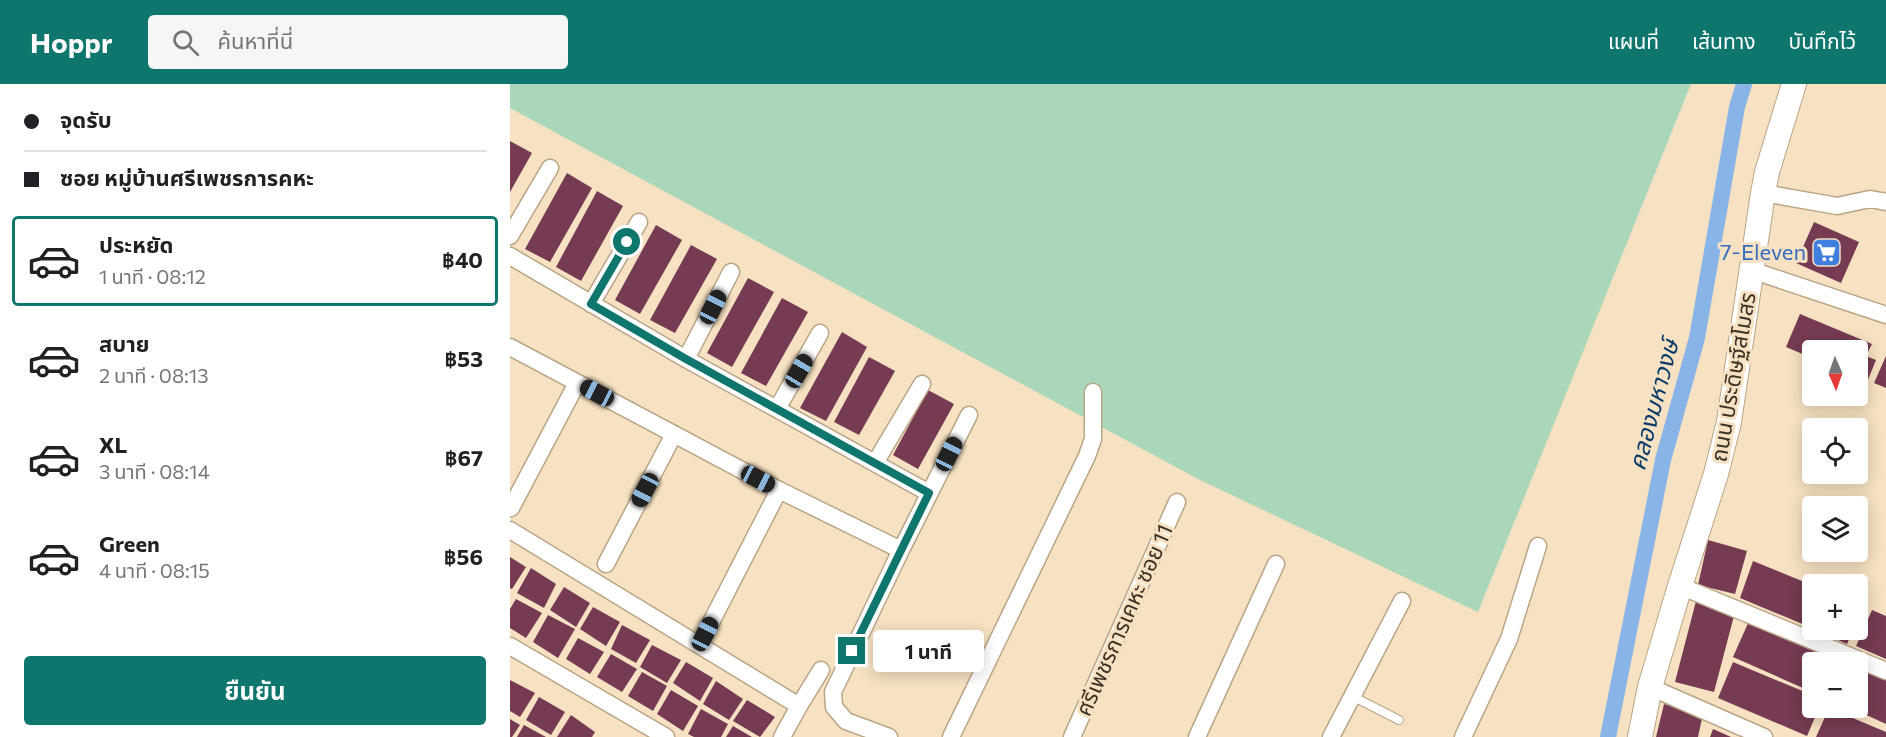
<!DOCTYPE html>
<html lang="th">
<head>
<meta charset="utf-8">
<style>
	body { margin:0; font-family:Commissioner,"Noto Sans Thai",sans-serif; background:#f6f6f6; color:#202124; height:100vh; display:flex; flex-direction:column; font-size:22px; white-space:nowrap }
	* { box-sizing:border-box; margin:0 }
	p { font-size:20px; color:#757577 }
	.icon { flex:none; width:33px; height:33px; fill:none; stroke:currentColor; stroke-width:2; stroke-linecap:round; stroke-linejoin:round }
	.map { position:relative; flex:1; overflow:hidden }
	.drawer { display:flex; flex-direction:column; background:#fff; width:510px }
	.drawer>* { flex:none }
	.banner { display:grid; align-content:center; height:132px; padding:0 24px; background:#fff }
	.needle { width:39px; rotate:178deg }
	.buttons { position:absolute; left:1292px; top:256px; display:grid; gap:12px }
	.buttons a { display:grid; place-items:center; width:66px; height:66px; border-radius:6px; background:#fff; box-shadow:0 3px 15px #0003; font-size:30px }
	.end { position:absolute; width:27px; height:27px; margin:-14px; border:8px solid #0f766e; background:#fff; box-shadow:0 0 0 3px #fff }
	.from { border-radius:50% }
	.bubble { position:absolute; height:42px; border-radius:6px; background:#fff; box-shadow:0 3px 15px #0003; font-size:20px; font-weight:700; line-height:42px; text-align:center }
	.car { position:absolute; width:18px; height:36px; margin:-18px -9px; border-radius:8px; box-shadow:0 0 4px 2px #0007; background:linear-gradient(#222 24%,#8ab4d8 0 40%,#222 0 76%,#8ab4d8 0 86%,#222 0) }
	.banner b { display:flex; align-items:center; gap:21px; height:57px; font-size:22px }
	.banner b+b { border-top:2px solid #e0e0e0 }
	.banner i { width:15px; height:15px; background:#202124 }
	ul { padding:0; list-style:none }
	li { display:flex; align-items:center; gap:18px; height:90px; margin:0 12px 9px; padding:0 12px; border:3px solid transparent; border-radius:6px }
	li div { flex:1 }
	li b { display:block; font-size:22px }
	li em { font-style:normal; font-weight:700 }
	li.active { border-color:#0f766e }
	li>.icon { width:54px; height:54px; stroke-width:1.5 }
	.button { display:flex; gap:12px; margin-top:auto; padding:12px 24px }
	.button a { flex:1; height:69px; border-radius:6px; background:#0f766e; color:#fff; font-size:24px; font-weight:700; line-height:69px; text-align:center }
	header { display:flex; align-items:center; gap:36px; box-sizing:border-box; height:84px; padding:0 30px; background:#0f766e; color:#fff }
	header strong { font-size:28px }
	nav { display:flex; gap:33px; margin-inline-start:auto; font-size:21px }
	.search { width:420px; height:54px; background:#f6f6f6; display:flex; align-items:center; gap:15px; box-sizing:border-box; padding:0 21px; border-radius:6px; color:#757577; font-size:22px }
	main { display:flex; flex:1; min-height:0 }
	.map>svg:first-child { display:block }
</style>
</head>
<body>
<header>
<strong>Hoppr</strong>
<div class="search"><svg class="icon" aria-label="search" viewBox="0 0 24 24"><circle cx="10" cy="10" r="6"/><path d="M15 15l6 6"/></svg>ค้นหาที่นี่</div>
<nav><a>แผนที่</a><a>เส้นทาง</a><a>บันทึกไว้</a></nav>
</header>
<main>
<section class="drawer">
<div class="banner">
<b><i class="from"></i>จุดรับ</b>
<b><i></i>ซอย หมู่บ้านศรีเพชรการคหะ</b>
</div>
<ul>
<li class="active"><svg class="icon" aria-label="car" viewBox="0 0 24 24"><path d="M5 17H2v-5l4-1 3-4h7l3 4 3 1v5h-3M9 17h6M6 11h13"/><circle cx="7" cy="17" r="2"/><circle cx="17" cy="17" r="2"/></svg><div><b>ประหยัด</b><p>1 นาที · 08:12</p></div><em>฿40</em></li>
<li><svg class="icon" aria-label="car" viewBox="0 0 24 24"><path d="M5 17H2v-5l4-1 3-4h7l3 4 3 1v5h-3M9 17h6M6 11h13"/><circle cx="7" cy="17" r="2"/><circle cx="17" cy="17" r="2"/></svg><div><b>สบาย</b><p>2 นาที · 08:13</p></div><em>฿53</em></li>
<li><svg class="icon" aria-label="car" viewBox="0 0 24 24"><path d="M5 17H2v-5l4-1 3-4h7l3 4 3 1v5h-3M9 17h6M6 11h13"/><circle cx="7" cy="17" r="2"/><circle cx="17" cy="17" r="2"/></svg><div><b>XL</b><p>3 นาที · 08:14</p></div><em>฿67</em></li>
<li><svg class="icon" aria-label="car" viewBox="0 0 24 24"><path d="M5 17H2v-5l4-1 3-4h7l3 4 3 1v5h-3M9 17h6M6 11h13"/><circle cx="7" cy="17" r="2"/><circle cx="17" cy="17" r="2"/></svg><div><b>Green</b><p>4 นาที · 08:15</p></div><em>฿56</em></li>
</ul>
<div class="button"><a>ยืนยัน</a></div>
</section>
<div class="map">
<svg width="1376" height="653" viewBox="0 0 1376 653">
	<rect width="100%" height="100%" fill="#f6e1c2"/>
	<path fill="#aad6ba" d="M0,0H1181L968,528L688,395L0,24Z"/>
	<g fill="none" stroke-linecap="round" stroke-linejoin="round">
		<path stroke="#89b4e7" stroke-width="16" d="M1098,653L1153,376L1187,254L1227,23L1234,0"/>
	</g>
	<path fill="#763b52" d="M0,57L22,69L0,108Z
		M57,89L82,104L40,178L15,165Z
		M87,107L113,122L71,197L46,183Z
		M1304,138L1349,158L1331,199L1286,179Z
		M146,141L172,156L130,230L105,216Z
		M181,161L207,175L165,249L140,236Z
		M238,194L264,208L222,283L197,269Z
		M272,214L298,228L256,302L231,289Z
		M1290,230L1362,260L1356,272L1366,276L1357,298L1347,294V267H1302V274L1276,263Z
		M332,248L357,263L316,337L290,324Z
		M1376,272V304L1364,299Z
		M359,273L385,287L349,351L324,338Z
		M418,306L444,320L408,385L383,371Z
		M1198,456L1237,467L1225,510L1188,501Z
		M0,473L16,483L2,505L0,504Z
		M1243,477L1302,501V544L1230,514Z
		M21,484L46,500L34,524L7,509Z
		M54,503L80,519L66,543L40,526Z
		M6,515L32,529L16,554L0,544V525Z
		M1186,517L1225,528L1204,608L1165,598Z
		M1347,521L1353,523L1347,538Z
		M83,523L110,538L96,562L70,545Z
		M1362,526L1376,532V575L1346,562Z
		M38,531L65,545L48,574L23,558Z
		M1239,537L1328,576L1326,579H1302V608L1223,573Z
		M112,541L140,556L126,579L101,565Z
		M1305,546H1343L1337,560Z
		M68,554L94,568L80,590L56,575Z
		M142,561L171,576L157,599L130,583Z
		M101,570L127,585L112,608L87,593Z
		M176,578L203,594L190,617L163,599Z
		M1223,578L1302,611V624H1309L1297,652L1208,614Z
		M1347,584L1376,596V640L1341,624H1347Z
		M132,588L157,602L143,627L118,612Z
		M0,596L25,609L10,633L0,627Z
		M206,597L233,615L219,636L193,620Z
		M161,606L188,622L173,647L147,630Z
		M29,613L55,628L41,651L16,636Z
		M237,616L265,633L250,653L223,637Z
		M1154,620L1193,630L1188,653H1146Z
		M1319,624L1376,648V653H1306Z
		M191,625L218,640L211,653H184L178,650Z
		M61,631L85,648L82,653H47Z
		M0,635L10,641L2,653H0Z
		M14,641L36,653H7Z
		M223,642L242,653H216Z
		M1203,645L1221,653H1200Z"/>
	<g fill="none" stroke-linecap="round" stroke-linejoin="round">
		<defs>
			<path id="lane" d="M842,612L889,636"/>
			<path id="street" d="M1253,109L1327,122L1360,115L1376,118
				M0,152L40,84
				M0,172L176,275L419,409
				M1241,186L1376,231
				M81,220L129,138
				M0,263L269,406L391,466L323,608L324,623L336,637L379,653
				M176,275L221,188
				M267,325L310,249
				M365,379L412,300
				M1,424L67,299
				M0,446L289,622
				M391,466L459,331
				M96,480L164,350
				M1170,502L1376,587
				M195,550L269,406
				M0,562L156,653
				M1140,603L1254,653
				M272,653L289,622L311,586
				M441,653L577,372L583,355V308
				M562,653L667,418
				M687,653L766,480
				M821,653L892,517
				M953,653L999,555L1028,462"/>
			<path id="secondary" d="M1130,653L1140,603L1170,502L1206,390L1219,338L1253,109L1257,88L1284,0"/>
		</defs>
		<use href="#lane" stroke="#b9a587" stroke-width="10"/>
		<use href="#street" stroke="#b9a587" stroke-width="19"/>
		<use href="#secondary" stroke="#b9a587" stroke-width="26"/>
		<use href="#lane" stroke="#fff" stroke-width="8"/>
		<use href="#street" stroke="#fff" stroke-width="16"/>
		<use href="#secondary" stroke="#fff" stroke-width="24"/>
	</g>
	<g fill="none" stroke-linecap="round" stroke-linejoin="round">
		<path stroke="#0f766e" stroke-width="8" d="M117,158L81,220L176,275L419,409L342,567"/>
	</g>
	<defs>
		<symbol id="supermarket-square" viewBox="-11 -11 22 22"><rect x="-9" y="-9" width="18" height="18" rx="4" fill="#3f7fe0" stroke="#f6e1c2"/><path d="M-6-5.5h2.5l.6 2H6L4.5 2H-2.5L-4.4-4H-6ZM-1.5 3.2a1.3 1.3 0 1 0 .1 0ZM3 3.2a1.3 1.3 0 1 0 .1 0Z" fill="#fff"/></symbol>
	</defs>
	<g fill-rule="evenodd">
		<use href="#supermarket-square" x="1300" y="152" width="33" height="33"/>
	</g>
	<g text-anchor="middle" stroke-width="6" stroke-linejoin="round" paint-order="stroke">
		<g font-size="22" fill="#366cbe" stroke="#f6e1c2" text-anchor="end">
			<text x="1296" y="176">7-Eleven</text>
		</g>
		<g font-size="22" fill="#3a3226" stroke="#f6e1c2">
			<text transform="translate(1223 293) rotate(-80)" y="8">ถนน ประดิษฐ์สโมสร</text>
			<text transform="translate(614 536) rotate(-66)" y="8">ศรีเพชรการเคหะ ซอย 11</text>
		</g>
		<g font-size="24" font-style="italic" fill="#0c3a69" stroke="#f6e1c2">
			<text transform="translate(1144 321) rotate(-75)" y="8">คลองมหาวงษ์</text>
		</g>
	</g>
</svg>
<div class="buttons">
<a><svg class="needle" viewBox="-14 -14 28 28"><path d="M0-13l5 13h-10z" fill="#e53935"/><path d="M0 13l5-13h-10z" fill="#757577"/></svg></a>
<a><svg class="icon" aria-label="locate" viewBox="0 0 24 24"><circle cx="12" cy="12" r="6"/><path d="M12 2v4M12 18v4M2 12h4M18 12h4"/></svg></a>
<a><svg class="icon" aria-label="layers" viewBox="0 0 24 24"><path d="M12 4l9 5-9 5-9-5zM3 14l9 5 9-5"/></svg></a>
<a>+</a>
<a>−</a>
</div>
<i class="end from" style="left:117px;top:158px"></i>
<i class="end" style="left:342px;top:567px"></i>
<div class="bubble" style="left:363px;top:546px;width:111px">1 นาที</div>
<i class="car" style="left:203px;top:223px;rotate:27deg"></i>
<i class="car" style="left:289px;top:287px;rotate:30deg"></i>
<i class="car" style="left:87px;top:309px;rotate:298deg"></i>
<i class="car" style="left:439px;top:370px;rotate:27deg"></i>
<i class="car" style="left:248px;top:395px;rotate:118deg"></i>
<i class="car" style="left:135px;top:406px;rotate:208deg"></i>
<i class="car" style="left:195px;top:550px;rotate:27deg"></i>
</div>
</main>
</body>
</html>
